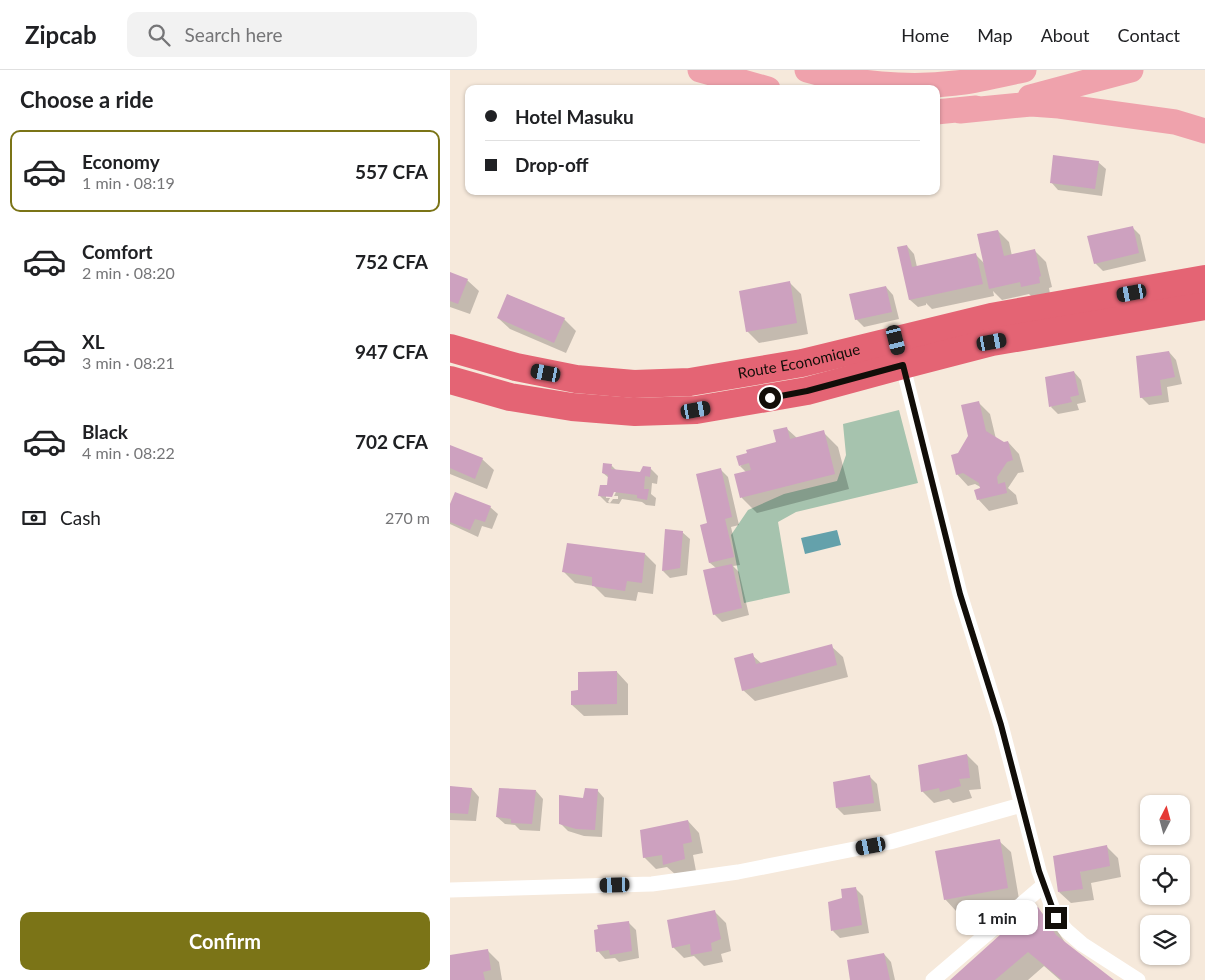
<!DOCTYPE html>
<html lang="en">
<head>
<meta charset="utf-8">
<style>
	body { margin:0; font-family:Lato,sans-serif; background:#f2f2f2; color:#202124; height:100vh; display:flex; flex-direction:column; font-size:19px; white-space:nowrap }
	* { box-sizing:border-box; margin:0 }
	p { font-size:16px; color:#757577 }
	.icon { flex:none; width:28px; height:28px; fill:none; stroke:currentColor; stroke-width:2; stroke-linecap:round; stroke-linejoin:round }
	.map { position:relative; flex:1; overflow:hidden }
	.drawer { display:flex; flex-direction:column; background:#fff; width:450px }
	.drawer>* { flex:none }
	.banner { position:absolute; left:15px; top:15px; width:475px; height:110px; border-radius:10px; box-shadow:0 1px 4px #0004; display:grid; align-content:center; height:110px; padding:0 20px; background:#fff }
	.needle { width:32px; rotate:6deg }
	.tools { position:absolute; left:690px; top:725px; display:grid; gap:10px }
	.tools a { display:grid; place-items:center; width:50px; height:50px; border-radius:10px; background:#fff; box-shadow:0 1px 4px #0004; font-size:25px }
	.end { position:absolute; width:22px; height:22px; margin:-11px; border:6px solid #120e09; background:#fff; box-shadow:0 0 0 2px #fff }
	.from { border-radius:50% }
	.bubble { position:absolute; height:35px; border-radius:10px; background:#fff; box-shadow:0 1px 4px #0004; font-size:16px; font-weight:700; line-height:35px; text-align:center }
	.car { position:absolute; width:15px; height:30px; margin:-15px -8px; border-radius:6px; box-shadow:0 0 4px 1px #0007; background:linear-gradient(#222 24%,#8ab4d8 0 40%,#222 0 76%,#8ab4d8 0 86%,#222 0) }
	.banner b { display:flex; align-items:center; gap:18px; height:48px; font-size:19px }
	.banner b+b { border-top:1px solid #e0e0e0 }
	.banner i { width:12px; height:12px; background:#202124 }
	ul { padding:0; list-style:none }
	li { display:flex; align-items:center; gap:15px; height:82px; margin:0 10px 8px; padding:0 10px; border:2px solid transparent; border-radius:10px }
	li div { flex:1 }
	li b { display:block; font-size:19px }
	li em { font-style:normal; font-weight:700 }
	li.on { border-color:#7b7417 }
	li>.icon { width:45px; height:45px; stroke-width:1.5 }
	h2 { padding:0 20px; font-size:22px; line-height:60px }
	.pay { display:flex; align-items:center; gap:12px; height:55px; padding:0 20px; font-size:19px }
	.pay p { margin-inline-start:auto }
	.cta { display:flex; gap:10px; margin-top:auto; padding:10px 20px }
	.cta a { flex:1; height:58px; border-radius:10px; background:#7b7417; color:#fff; font-size:20px; font-weight:700; line-height:58px; text-align:center }
	header { display:flex; align-items:center; gap:30px; box-sizing:border-box; height:70px; padding:0 25px; background:#fff; border-bottom:1px solid #e0e0e0 }
	header strong { font-size:24px }
	nav { display:flex; gap:28px; margin-inline-start:auto; font-size:18px }
	.search { width:350px; height:45px; background:#f2f2f2; display:flex; align-items:center; gap:12px; box-sizing:border-box; padding:0 18px; border-radius:10px; color:#757577; font-size:19px }
	main { display:flex; flex:1; min-height:0 }
	.map>svg:first-child { display:block }
</style>
</head>
<body>
<header>
<strong>Zipcab</strong>
<div class="search"><svg class="icon" aria-label="search" viewBox="0 0 24 24"><circle cx="10" cy="10" r="6"/><path d="M15 15l6 6"/></svg>Search here</div>
<nav><a>Home</a><a>Map</a><a>About</a><a>Contact</a></nav>
</header>
<main>
<section class="drawer">
<h2>Choose a ride</h2>
<ul>
<li class="on"><svg class="icon" aria-label="car" viewBox="0 0 24 24"><path d="M5 17H2v-5l4-1 3-4h7l3 4 3 1v5h-3M9 17h6M6 11h13"/><circle cx="7" cy="17" r="2"/><circle cx="17" cy="17" r="2"/></svg><div><b>Economy</b><p>1 min · 08:19</p></div><em>557 CFA</em></li>
<li><svg class="icon" aria-label="car" viewBox="0 0 24 24"><path d="M5 17H2v-5l4-1 3-4h7l3 4 3 1v5h-3M9 17h6M6 11h13"/><circle cx="7" cy="17" r="2"/><circle cx="17" cy="17" r="2"/></svg><div><b>Comfort</b><p>2 min · 08:20</p></div><em>752 CFA</em></li>
<li><svg class="icon" aria-label="car" viewBox="0 0 24 24"><path d="M5 17H2v-5l4-1 3-4h7l3 4 3 1v5h-3M9 17h6M6 11h13"/><circle cx="7" cy="17" r="2"/><circle cx="17" cy="17" r="2"/></svg><div><b>XL</b><p>3 min · 08:21</p></div><em>947 CFA</em></li>
<li><svg class="icon" aria-label="car" viewBox="0 0 24 24"><path d="M5 17H2v-5l4-1 3-4h7l3 4 3 1v5h-3M9 17h6M6 11h13"/><circle cx="7" cy="17" r="2"/><circle cx="17" cy="17" r="2"/></svg><div><b>Black</b><p>4 min · 08:22</p></div><em>702 CFA</em></li>
</ul>
<div class="pay"><svg class="icon" aria-label="cash" viewBox="0 0 24 24"><path d="M3 7h18v10H3z"/><circle cx="12" cy="12" r="2"/></svg>Cash<p>270 m</p></div>
<div class="cta"><a>Confirm</a></div>
</section>
<div class="map">
<svg width="755" height="910" viewBox="0 0 755 910">
	<rect width="100%" height="100%" fill="#f6e9db"/>
	<path fill="#a6c3ae" d="M449,340L468,413L346,442L328,452L340,523L294,533L281,465L298,440L334,424L387,411L396,385L393,354Z"/>
	<path fill="#64a1ab" d="M387,460L391,475L355,484L351,468Z"/>
	<path fill="#0003" fill-rule="evenodd" d="M648,92L656,99L652,126L608,120L601,112Z
		M682,157L690,165L696,191L653,201L645,193Z
		M548,161L559,172L562,186L585,181L596,192L602,217L599,218L600,224L583,228L579,224L552,230L543,221L544,226L482,239L476,233V235L468,237L460,230L457,176L464,184L467,197L526,185L535,194Z
		M0,203L17,210L29,221L20,244L0,237Z
		M340,213L351,224L358,264L309,273L297,261Z
		M436,217L443,225L449,249L414,257L406,249Z
		M58,225L114,249L126,261L116,283L60,259L48,248Z
		M719,282L726,290L732,314L717,317L719,332L699,335L691,327Z
		M624,302L631,310L636,332L627,334L629,340L608,344L601,337Z
		M528,332L540,344L546,369L554,373L558,372L569,384L574,402L568,403L558,418L566,425L568,434L539,441L528,429L534,419L525,414L518,416L507,404L508,385L519,367Z
		M336,358L347,368L373,362L388,377L399,419L307,443L292,428L286,405L296,402L290,396L327,373Z
		M0,376L32,389L44,400L37,419L0,404Z
		M161,395L167,401L190,403L200,398L208,406L207,414L202,413L201,424L206,428L205,436L196,435L192,432L172,429L169,434L157,433L150,426L158,416L159,408L153,403ZM163,422H166L164,426H168V429H163L160,433L158,432L160,428H156V426Z
		M270,399L278,407L289,455L281,457L290,495L283,496L289,502L299,545L272,552L264,544L266,498L260,493L259,454Z
		M0,437H40L48,444L42,459L32,456L28,467L0,454Z
		M232,462L240,469L237,505L220,508L213,501Z
		M195,484L206,495L203,524L188,522L186,531L155,527L144,516L125,513L114,502Z
		M381,576L393,587L398,607L305,631L293,620L302,585L312,594Z
		M167,602L178,614V645L134,646L122,635L129,621Z
		M517,685L528,696L531,719L519,720L522,728L503,733L499,729L484,733L472,721Z
		M419,706L427,714L431,741L394,745L387,738Z
		M0,718L22,719L29,727L26,751L0,750Z
		M147,720L154,728L152,767L134,766L118,761L110,753L134,729Z
		M86,721L93,729L90,761L70,760L65,755L55,754L47,747Z
		M238,751L249,763L253,783L243,785L246,801L226,805L217,797L206,799L194,787Z
		M549,771L561,782L569,829L506,841L495,829Z
		M657,777L668,788L671,807L641,813L644,830L621,833L609,822Z
		M405,818L413,826L419,863L390,868L383,861L394,829Z
		M588,839L603,854L616,874L662,910H610L594,896L578,910H502Z
		M265,842L276,853L281,881L271,884L273,892L254,896L244,886L234,888L223,877Z
		M179,853L186,860L189,888L169,892L165,888L155,889L148,881Z
		M37,880L49,892L52,910H0V887Z
		M434,884L441,892L445,910H401Z"/>
	<path fill="#cda1bf" d="M603,85L649,91L645,119L600,113Z
		M683,156L689,183L644,194L637,166Z
		M548,160L554,186L585,179L591,206L589,207L590,213L571,217L570,212L539,219L527,164Z
		M457,175L462,197L526,183L533,214L459,230L447,177Z
		M0,202L18,209L8,234L0,231Z
		M340,211L347,253L296,262L289,221Z
		M436,216L442,242L405,250L399,224Z
		M57,224L115,248L104,273L47,248Z
		M719,281L725,307L710,310L712,325L690,328L686,286Z
		M624,301L629,325L620,327L622,332L599,337L595,307Z
		M529,331L536,361L554,372L558,371L563,390L557,392L547,407L548,414L555,412L557,423L527,430L524,420L530,418L529,413L513,403L506,405L501,385L508,383L518,366L511,335Z
		M337,357L340,369L374,360L385,404L290,428L284,404L301,400L299,393L289,396L286,386L297,383L296,380L326,372L323,360Z
		M0,375L33,388L25,409L0,398Z
		M153,393L162,394L161,399L190,402L193,396L201,397L200,407L195,406L194,419H199L197,430L187,428V425L164,422L162,427L148,426L150,415H157L158,405L152,403Z
		M271,398L282,447L275,449L284,487L259,493L250,455L257,453L246,404Z
		M5,422L41,436L35,452L25,449L20,460L0,452V434Z
		M215,459L233,461L230,498L212,501Z
		M117,473L195,483L192,513L177,511L175,521L142,516V507L112,502Z
		M282,494L292,538L263,545L253,500Z
		M382,574L387,595L292,621L284,588L303,583L306,594Z
		M167,601V634L121,635V621L128,620V602Z
		M517,684L520,708L509,709L511,716L490,722L489,718L471,722L468,695Z
		M420,705L424,733L386,738L383,712Z
		M0,716L22,718L18,744L0,743Z
		M49,718L86,720L82,754L61,753V749L46,747Z
		M135,718L148,719L145,760L126,759L109,754V725L133,728Z
		M238,750L242,772L233,774L235,789L213,795L212,785L193,788L190,760Z
		M550,769L558,818L494,830L485,781Z
		M657,775L660,796L630,802L633,819L608,822L603,786Z
		M406,817L412,855L381,861L378,832L392,828L391,819Z
		M588,837L606,865L664,910H612L578,882L545,910H500L561,855Z
		M265,840L271,869L261,873L262,881L241,885L240,874L222,878L217,850Z
		M179,851L182,881L160,885L159,880L146,882L144,860L148,859L147,855Z
		M38,879L41,900L33,902L35,910H0V885Z
		M434,883L440,910H400L397,890Z"/>
	<g fill="none" stroke-linecap="round" stroke-linejoin="round">
		<path stroke="#fff" stroke-width="15" d="M451,289L510,524L551,655L589,801L606,848L617,861L632,874L688,910
			M0,820L202,814L288,802L440,772L571,735
			M483,910L594,815"/>
		<path stroke="#efa2ac" stroke-width="25" d="M250,0L318,19
			M357,0C404,14 458,19 506,13C529,11 552,4 574,0
			M580,27L681,0
			M510,41L581,34L609,36L725,52L755,61
			M486,42L526,38"/>
		<g stroke="#e46474" stroke-width="28">
			<path id="s1" d="M0,278L66,297L126,309L184,314L240,312L352,293L541,247L755,209"/>
			<path d="M0,310L60,327L122,337L185,342L246,340L357,321L453,295L542,272L755,236"/>
		</g>
	</g>
	<g fill="none" stroke-linecap="round" stroke-linejoin="round">
		<path stroke="#120e09" stroke-width="6" d="M320,328L357,321L453,295L510,524L551,655L589,801L606,848"/>
	</g>
	<g text-anchor="middle" stroke-width="4" stroke-linejoin="round" paint-order="stroke">
		<g font-size="15" fill="#120e09" stroke="#f6e9db">
			<text dy="5" stroke="none"><textPath href="#s1" startOffset="355">Route Economique</textPath></text>
		</g>
	</g>
</svg>
<div class="tools">
<a><svg class="needle" viewBox="-14 -14 28 28"><path d="M0-13l5 13h-10z" fill="#e53935"/><path d="M0 13l5-13h-10z" fill="#757577"/></svg></a>
<a><svg class="icon" aria-label="locate" viewBox="0 0 24 24"><circle cx="12" cy="12" r="6"/><path d="M12 2v4M12 18v4M2 12h4M18 12h4"/></svg></a>
<a><svg class="icon" aria-label="layers" viewBox="0 0 24 24"><path d="M12 4l9 5-9 5-9-5zM3 14l9 5 9-5"/></svg></a>
</div>
<i class="end from" style="left:320px;top:328px"></i>
<i class="end" style="left:606px;top:848px"></i>
<div class="bubble" style="left:506px;top:830px;width:82px">1 min</div>
<i class="car" style="left:682px;top:223px;rotate:260deg"></i>
<i class="car" style="left:446px;top:270px;rotate:166deg"></i>
<i class="car" style="left:542px;top:272px;rotate:80deg"></i>
<i class="car" style="left:96px;top:303px;rotate:281deg"></i>
<i class="car" style="left:246px;top:340px;rotate:80deg"></i>
<i class="car" style="left:421px;top:776px;rotate:259deg"></i>
<i class="car" style="left:165px;top:815px;rotate:268deg"></i>
<div class="banner">
<b><i class="from"></i>Hotel Masuku</b>
<b><i></i>Drop-off</b>
</div>
</div>
</main>
</body>
</html>
